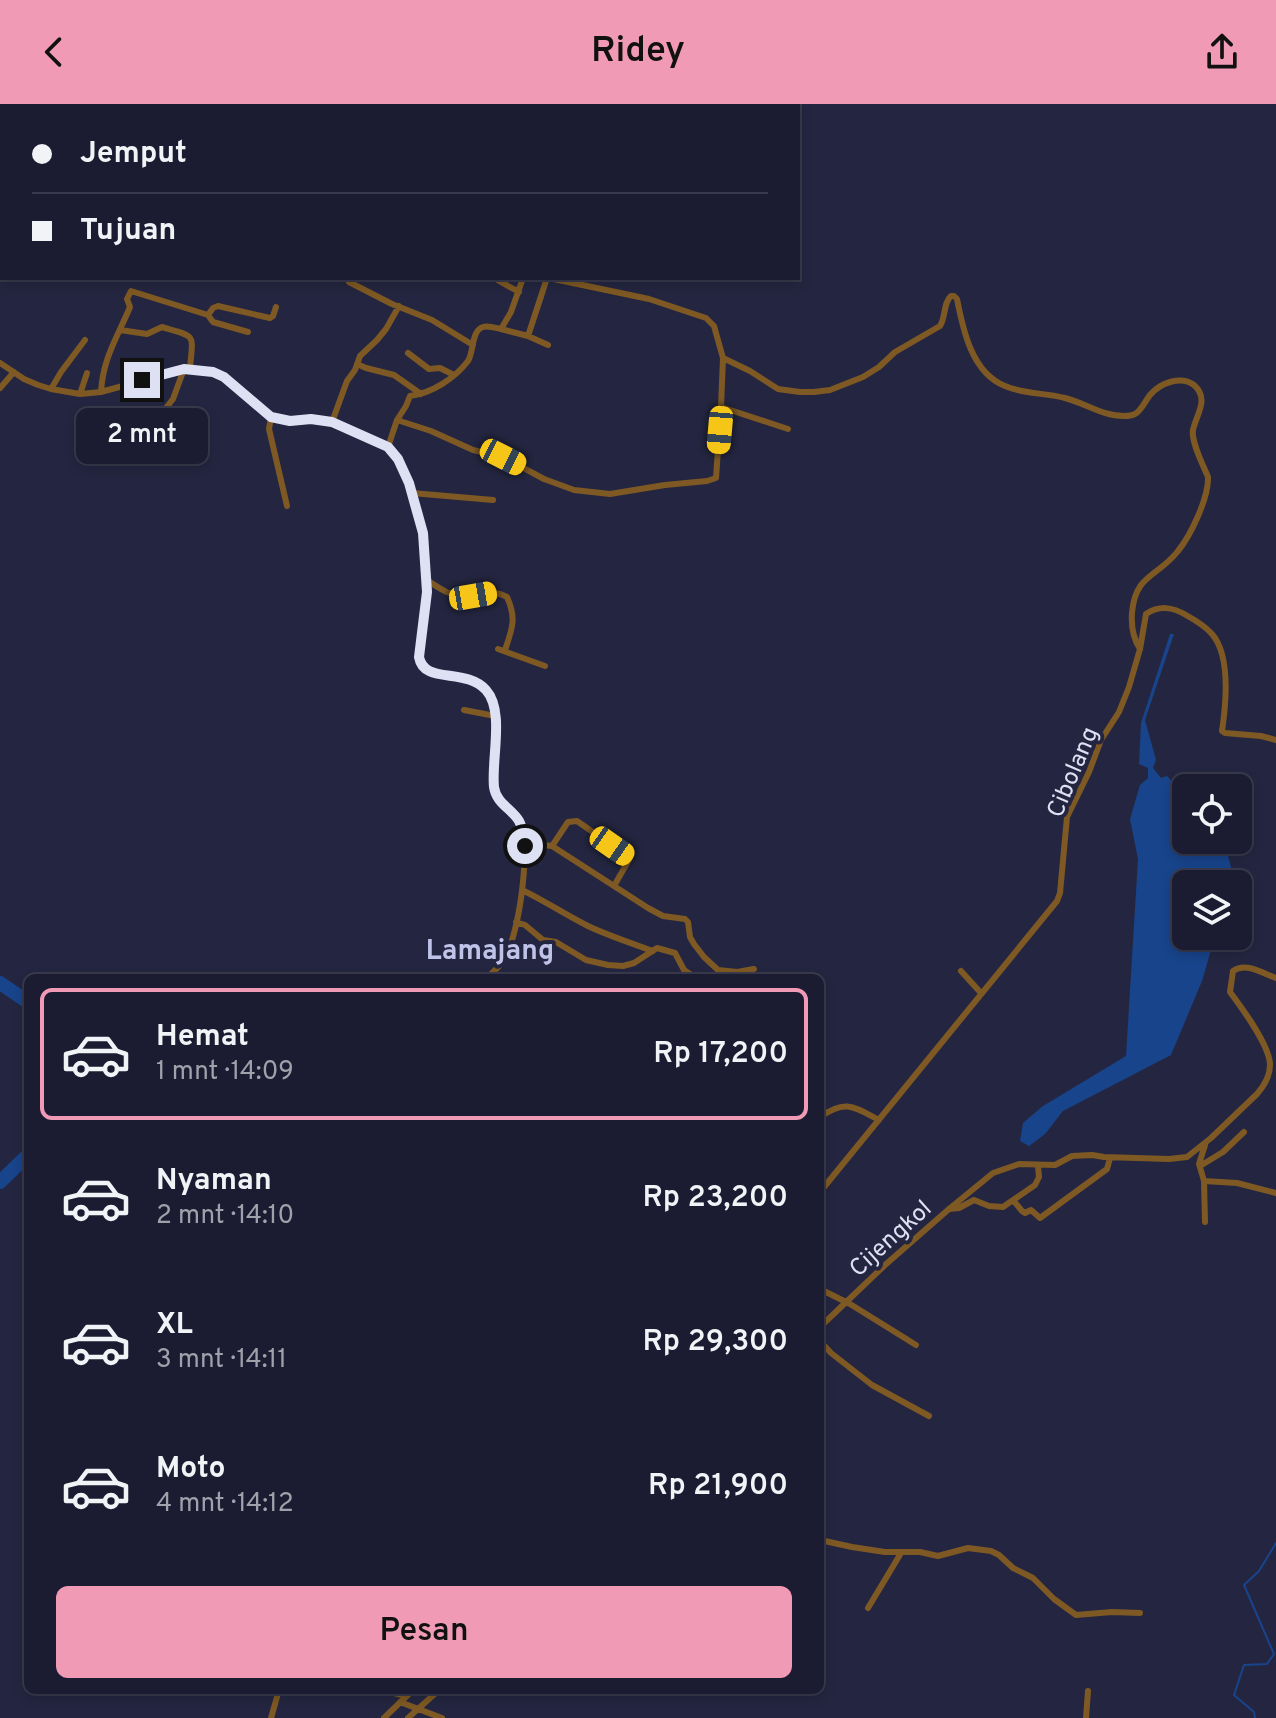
<!DOCTYPE html>
<html lang="id">
<head>
<meta charset="utf-8">
<style>
	body { margin:0; font-family:Overpass,sans-serif; background:#242539; color:#f1f3f6; height:100vh; display:flex; flex-direction:column; font-size:30px; white-space:nowrap }
	* { box-sizing:border-box; margin:0 }
	p { font-size:26px; color:#a0a1ab }
	.icon { flex:none; width:44px; height:44px; fill:none; stroke:currentColor; stroke-width:2; stroke-linecap:round; stroke-linejoin:round }
	.map { position:relative; flex:1; overflow:hidden }
	.side { position:absolute; left:24px; top:870px; width:800px; height:720px; display:flex; flex-direction:column; background:#1b1c31; border-radius:12px; box-shadow:0 4px 12px #0003,0 0 0 2px #393a4d }
	.side>* { flex:none }
	.guide { position:absolute; left:0px; top:0px; width:800px; height:176px; box-shadow:0 4px 12px #0003,0 0 0 2px #393a4d; display:grid; align-content:center; height:176px; padding:0 32px; background:#1b1c31 }
	.buttons { position:absolute; left:1172px; top:670px; display:grid; gap:16px }
	.buttons a { display:grid; place-items:center; width:80px; height:80px; border-radius:12px; background:#1b1c31; box-shadow:0 4px 12px #0003,0 0 0 2px #393a4d; font-size:40px }
	.end { position:absolute; width:36px; height:36px; margin:-18px; border:10px solid #dee1f3; background:#111; box-shadow:0 0 0 4px #111 }
	.from { border-radius:50% }
	.bubble { position:absolute; height:56px; border-radius:12px; background:#1b1c31; box-shadow:0 4px 12px #0003,0 0 0 2px #393a4d; font-size:26px; font-weight:600; line-height:56px; text-align:center }
	.car { position:absolute; width:24px; height:48px; margin:-24px -12px; border-radius:10px; box-shadow:0 0 6px 2px #0007; background:linear-gradient(#f5c518 24%,#345 0 40%,#f5c518 0 76%,#345 0 86%,#f5c518 0) }
	.guide b { display:flex; align-items:center; gap:28px; height:76px; font-size:30px }
	.guide b+b { border-top:2px solid #393a4d }
	.guide i { width:20px; height:20px; background:#f1f3f6 }
	ul { padding:14px 0 0; list-style:none }
	li { display:flex; align-items:center; gap:24px; height:132px; margin:0 16px 12px; padding:0 16px; border:4px solid transparent; border-radius:12px }
	li div { flex:1 }
	li b { display:block; font-size:30px }
	li em { font-style:normal; font-weight:600 }
	li.selected { border-color:#f09ab6 }
	li>.icon { width:72px; height:72px; stroke-width:1.5 }
	.primary-button { display:flex; gap:16px; margin-top:auto; padding:16px 32px }
	.primary-button a { flex:1; height:92px; border-radius:12px; background:#f09ab6; color:#111; font-size:32px; font-weight:600; line-height:92px; text-align:center }
	header { display:flex; justify-content:space-between; align-items:center; height:104px; padding:0 32px; background:#f09ab6; color:#111; font-size:36px; font-weight:600 }
	.map>svg:first-child { display:block }
</style>
</head>
<body>
<header><svg class="icon" aria-label="back" viewBox="0 0 24 24"><path d="M15 5l-7 7 7 7"/></svg>Ridey<svg class="icon" aria-label="share" viewBox="0 0 24 24"><path d="M12 15V3M7 8l5-5 5 5M5 13v7h14v-7"/></svg></header>
<div class="map">
<svg width="1276" height="1614" viewBox="0 0 1276 1614">
	<rect width="100%" height="100%" fill="#242641"/>
	<path fill="#18448b" d="M1170,530H1174L1145,616L1156,656L1153,664L1161,674L1167,672L1186,693V736H1224L1233,771L1231,780H1186V832H1215L1202,877L1171,951L1063,1007L1045,1030L1029,1042L1020,1037L1023,1019L1043,1002L1126,952L1138,755L1130,715L1140,681L1148,674V664L1139,660L1141,619Z"/>
	<g fill="none" stroke-linecap="round" stroke-linejoin="round">
		<path stroke="#18448b" stroke-width="2" d="M1255,1614L1254,1608L1234,1591L1244,1561L1267,1560L1274,1550L1244,1481L1259,1467L1276,1439"/>
		<path stroke="#18448b" stroke-width="14" d="M0,26L2,27
			M0,99L2,96
			M0,879L28,898
			M0,1078L28,1051"/>
		<path stroke="#7e5923" stroke-width="6" d="M18,0L19,2
			M0,134H2
			M494,174L519,188
			M349,178L392,200L432,216L473,241
			M501,225L528,232L548,241
			M120,226L147,230L162,223C197,233 193,229 190,264
			M248,228L213,218L208,211L213,204L218,202L270,214L273,212L276,203
			M528,232L547,174
			M408,249L429,265L440,264L454,271
			M723,254L750,267L778,285L800,288H814L830,286L863,273L879,263L895,248L940,222C946,213 943,199 951,192H954L957,195C963,226 972,269 1005,282C1023,290 1046,289 1065,294C1085,299 1102,312 1124,312C1128,312 1131,312 1135,310C1142,306 1145,297 1150,291C1160,279 1181,271 1194,281C1210,295 1196,311 1193,326C1191,338 1203,361 1208,373C1209,393 1191,431 1178,447C1158,473 1135,470 1132,509C1131,522 1133,534 1140,545
			M0,259L24,275L38,281L51,285L80,290L101,288L184,265L213,268L224,273L271,313L290,317L311,315L332,318L388,343L398,355L409,379L423,429L427,488L419,553C424,584 471,558 490,592C501,610 495,663 494,685C501,699 516,709 520,720C531,748 519,830 504,856C500,862 493,868 487,874
			M357,260L366,264L394,271L421,290
			M0,284L14,268
			M51,285L61,268L85,236
			M101,288C103,254 117,234 130,203L127,195L131,187L208,211
			M80,290L87,269
			M721,303L788,325
			M166,305L188,324
			M271,313L269,325L287,402
			M397,316L431,327L473,346L503,353L544,375L574,386L610,390L665,381L707,377L716,374L721,303L723,254L714,222L706,214L649,195L549,174
			M332,318L347,277L355,266L360,252L377,236L386,225L399,202
			M145,331C152,346 171,347 186,350
			M388,343L397,316L406,302L410,292C432,289 454,275 468,257C474,248 471,227 483,223C488,221 496,224 501,225L511,208L523,174
			M130,356L145,331L173,295L184,265
			M412,389L493,396
			M427,476C440,485 452,493 469,493C482,492 494,485 507,493C517,515 512,525 505,546
			M498,545L545,562
			M464,606L495,612
			M552,742L568,718L577,717L630,754L614,782
			M525,753L535,752L543,741L552,742L648,804L663,812L685,815L688,818L690,833L694,840L704,853L718,866L737,868L754,865
			M522,786C545,797 566,811 588,822C609,832 631,839 653,847
			M516,818L525,821L543,836L556,838L586,856L608,861L623,862L634,859L657,844L675,849L684,866L696,874
			M961,867L981,889
			M820,1013C846,995 854,1003 879,1016
			M1205,1041L1199,1060L1204,1077L1205,1118
			M1200,1062L1223,1048L1244,1028
			M1204,1077L1237,1079L1276,1089
			M820,1088L1057,797L1060,789L1067,713L1089,668L1101,636L1119,608L1129,583L1140,545L1146,510C1160,501 1172,503 1186,511C1195,516 1205,522 1212,530C1231,552 1226,600 1222,627L1225,629L1261,632L1276,636
			M1013,1096L1022,1107L1025,1109L1031,1106L1040,1114L1107,1065L1110,1054
			M949,1105L959,1104L974,1096L989,1102L1003,1103L1035,1081L1039,1073L1038,1062
			M820,1185L850,1200L916,1241
			M820,1223L885,1161L949,1105L993,1069L1019,1060L1055,1061L1072,1052L1092,1051L1104,1053L1169,1055L1187,1053L1211,1034L1257,990C1264,982 1270,971 1270,961C1270,941 1241,903 1230,888L1233,867C1246,858 1262,869 1276,874
			M820,1237L831,1249L872,1281L929,1312
			M820,1436L852,1443L885,1448H920L938,1452L968,1444L991,1447L999,1451L1013,1464L1033,1474L1054,1495L1076,1511L1112,1508L1140,1509
			M868,1504L901,1449
			M382,1586L406,1592
			M400,1598L442,1614
			M271,1614L279,1586
			M384,1614L413,1586
			M408,1614L439,1586
			M1086,1614L1088,1587"/>
	</g>
	<g fill="none" stroke-linecap="round" stroke-linejoin="round">
		<path stroke="#dee1f3" stroke-width="10" d="M142,276L184,265L213,268L224,273L271,313L290,317L311,315L332,318L388,343L398,355L409,379L423,429L427,488L419,553C424,581 465,563 486,586C505,607 491,656 494,683C496,699 512,705 519,717C523,724 523,734 525,742"/>
	</g>
	<g text-anchor="middle" stroke-width="8" stroke-linejoin="round" paint-order="stroke">
		<g font-size="24" fill="#dee1f3" stroke="#242641">
			<text transform="translate(1072 668) rotate(-67)" y="8">Cibolang</text>
			<text transform="translate(890 1134) rotate(-42)" y="8">Cijengkol</text>
		</g>
		<g font-size="28" font-weight="bold" fill="#bfc3e7" stroke="#242641">
			<text x="490" y="855">Lamajang</text>
		</g>
	</g>
</svg>
<div class="buttons">
<a><svg class="icon" aria-label="locate" viewBox="0 0 24 24"><circle cx="12" cy="12" r="6"/><path d="M12 2v4M12 18v4M2 12h4M18 12h4"/></svg></a>
<a><svg class="icon" aria-label="layers" viewBox="0 0 24 24"><path d="M12 4l9 5-9 5-9-5zM3 14l9 5 9-5"/></svg></a>
</div>
<i class="end from" style="left:525px;top:742px"></i>
<i class="end" style="left:142px;top:276px"></i>
<div class="bubble" style="left:76px;top:304px;width:132px">2 mnt</div>
<i class="car" style="left:720px;top:326px;rotate:185deg"></i>
<i class="car" style="left:503px;top:353px;rotate:117deg"></i>
<i class="car" style="left:473px;top:492px;rotate:80deg"></i>
<i class="car" style="left:612px;top:742px;rotate:125deg"></i>
<div class="guide">
<b><i class="from"></i>Jemput</b>
<b><i></i>Tujuan</b>
</div>
<section class="side">
<ul>
<li class="selected"><svg class="icon" aria-label="car" viewBox="0 0 24 24"><path d="M5 17H2v-5l4-1 3-4h7l3 4 3 1v5h-3M9 17h6M6 11h13"/><circle cx="7" cy="17" r="2"/><circle cx="17" cy="17" r="2"/></svg><div><b>Hemat</b><p>1 mnt · 14:09</p></div><em>Rp 17,200</em></li>
<li><svg class="icon" aria-label="car" viewBox="0 0 24 24"><path d="M5 17H2v-5l4-1 3-4h7l3 4 3 1v5h-3M9 17h6M6 11h13"/><circle cx="7" cy="17" r="2"/><circle cx="17" cy="17" r="2"/></svg><div><b>Nyaman</b><p>2 mnt · 14:10</p></div><em>Rp 23,200</em></li>
<li><svg class="icon" aria-label="car" viewBox="0 0 24 24"><path d="M5 17H2v-5l4-1 3-4h7l3 4 3 1v5h-3M9 17h6M6 11h13"/><circle cx="7" cy="17" r="2"/><circle cx="17" cy="17" r="2"/></svg><div><b>XL</b><p>3 mnt · 14:11</p></div><em>Rp 29,300</em></li>
<li><svg class="icon" aria-label="car" viewBox="0 0 24 24"><path d="M5 17H2v-5l4-1 3-4h7l3 4 3 1v5h-3M9 17h6M6 11h13"/><circle cx="7" cy="17" r="2"/><circle cx="17" cy="17" r="2"/></svg><div><b>Moto</b><p>4 mnt · 14:12</p></div><em>Rp 21,900</em></li>
</ul>
<div class="primary-button"><a>Pesan</a></div>
</section>
</div>
</body>
</html>
